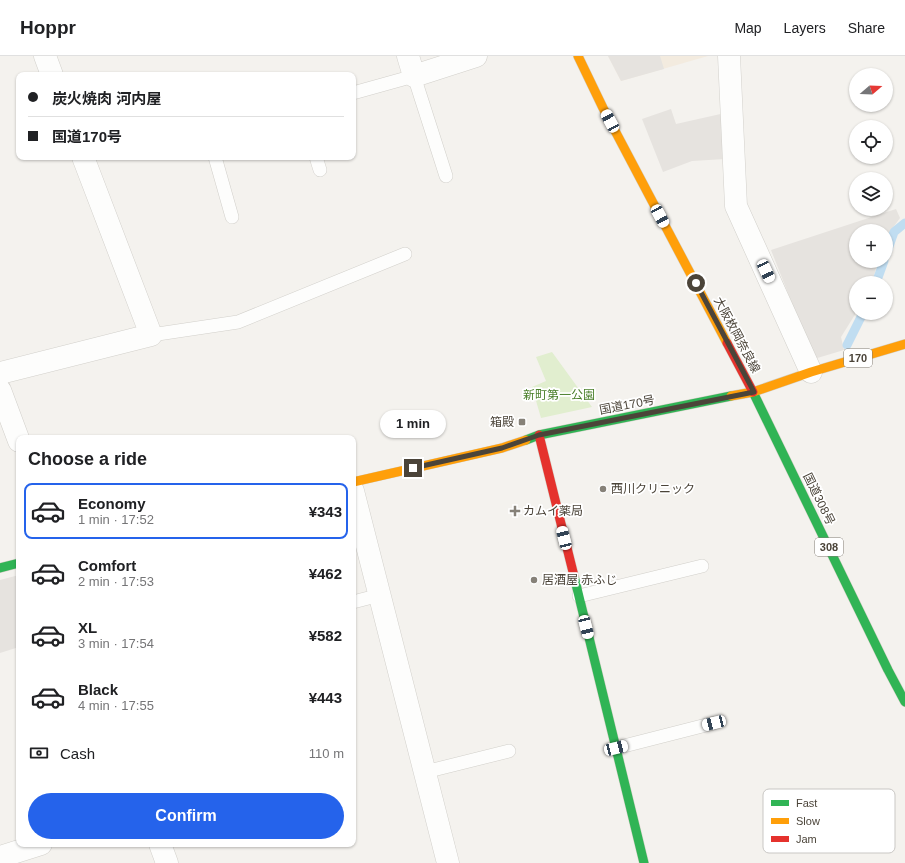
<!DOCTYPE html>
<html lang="en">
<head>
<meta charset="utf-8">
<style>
	body { margin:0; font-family:Helvetica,"Noto Sans JP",sans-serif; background:#f6f6f6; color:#202124; height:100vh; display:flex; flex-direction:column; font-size:15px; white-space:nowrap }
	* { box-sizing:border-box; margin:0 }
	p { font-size:13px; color:#757577 }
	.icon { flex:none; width:22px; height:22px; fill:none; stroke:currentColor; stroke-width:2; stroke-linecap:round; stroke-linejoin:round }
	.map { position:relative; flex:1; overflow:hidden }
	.panel { position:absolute; left:16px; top:379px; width:340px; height:412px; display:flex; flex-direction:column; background:#fff; border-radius:8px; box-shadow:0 1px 3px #0004 }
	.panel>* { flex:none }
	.guide { position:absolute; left:16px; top:16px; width:340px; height:88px; border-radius:8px; box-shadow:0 1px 3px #0004; display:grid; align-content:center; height:88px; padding:0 12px; background:#fff }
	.needle { width:26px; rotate:71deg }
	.controls { position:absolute; left:849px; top:12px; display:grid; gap:8px }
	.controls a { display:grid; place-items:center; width:44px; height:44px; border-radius:50%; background:#fff; box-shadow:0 1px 3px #0004; font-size:20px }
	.end { position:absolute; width:18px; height:18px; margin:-9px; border:5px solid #4b4439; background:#fff; box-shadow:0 0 0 2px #fff }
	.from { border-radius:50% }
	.bubble { position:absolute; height:28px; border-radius:14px; background:#fff; box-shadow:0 1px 3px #0004; font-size:13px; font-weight:800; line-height:28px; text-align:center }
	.car { position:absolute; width:12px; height:24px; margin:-12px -6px; border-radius:5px; box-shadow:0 0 3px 1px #0007; background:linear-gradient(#fff 24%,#345 0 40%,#fff 0 76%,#345 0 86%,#fff 0) }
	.guide b { display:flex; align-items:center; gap:14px; height:38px; font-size:15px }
	.guide b+b { border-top:1px solid #e0e0e0 }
	.guide i { width:10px; height:10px; background:#202124 }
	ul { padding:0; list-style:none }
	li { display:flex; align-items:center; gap:12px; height:56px; margin:0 8px 6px; padding:0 4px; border:2px solid transparent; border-radius:8px }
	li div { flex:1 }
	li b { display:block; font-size:15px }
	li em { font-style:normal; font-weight:800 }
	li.active { border-color:#2563eb }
	li>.icon { width:36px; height:36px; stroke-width:1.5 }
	h2 { padding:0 12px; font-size:18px; line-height:48px }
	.pay { display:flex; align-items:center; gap:10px; height:44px; padding:0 12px; font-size:15px }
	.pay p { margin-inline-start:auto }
	.cta { display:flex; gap:8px; margin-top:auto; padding:8px 12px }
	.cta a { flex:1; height:46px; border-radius:24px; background:#2563eb; color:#fff; font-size:16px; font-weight:800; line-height:46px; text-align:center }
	header { display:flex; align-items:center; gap:24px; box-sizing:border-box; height:56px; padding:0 20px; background:#fff; border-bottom:1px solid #e0e0e0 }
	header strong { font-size:19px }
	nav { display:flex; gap:22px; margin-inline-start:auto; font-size:14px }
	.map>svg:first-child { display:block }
</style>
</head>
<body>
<header>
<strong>Hoppr</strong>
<nav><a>Map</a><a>Layers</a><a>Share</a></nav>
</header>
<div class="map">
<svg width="905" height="807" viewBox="0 0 905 807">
	<rect width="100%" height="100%" fill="#f4f2ee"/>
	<path fill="#f3ebdf" d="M608,0H708L621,25Z"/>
	<path fill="#e1eecf" d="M552,296L592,351L541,362L532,331L546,325L536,301Z"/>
	<path fill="#e6e3df" d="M608,0H660L664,13L621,25Z
		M671,53L676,68L725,57V103L692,105L663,116L642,63Z
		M896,153L900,162L886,181V175H856V205H878L872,227H856V257L841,281L844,294L814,303L771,194Z
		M19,519V591L0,597V524Z"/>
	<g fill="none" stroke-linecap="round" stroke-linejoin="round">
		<path stroke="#c0ddf1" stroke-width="9" d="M886,199L894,176L905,167
			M876,227L884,205
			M847,289L863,257"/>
		<defs>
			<path id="lane" d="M353,37L414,20L446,120
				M215,101L232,161
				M316,101L320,114
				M151,279L238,266L405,198
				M579,540L702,510
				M353,546L380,539
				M616,692L714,667
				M425,716L509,695"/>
			<path id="street" d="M45,0L52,19
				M408,0L414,20L476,0
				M729,0L736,150L811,316
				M0,317L151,279L83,101
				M0,334L19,385
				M353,435L448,807
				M160,788L167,807
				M0,801L41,788"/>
			<path id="fast" d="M753,336L888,614L905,646
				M526,384L539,379L731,340
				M0,512L19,507
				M574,520L644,807"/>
			<path id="slow" d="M578,0L603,52L727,287
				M731,340L753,336L811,316L905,288
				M353,426L502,392L526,384"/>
			<path id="jam" d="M727,287L753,336
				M539,379L574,520"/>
		</defs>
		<use href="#lane" stroke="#d2d0cb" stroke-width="14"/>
		<use href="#street" stroke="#d2d0cb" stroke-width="23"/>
		<use href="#fast" stroke="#d3cfc5" stroke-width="10"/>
		<use href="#slow" stroke="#d3cfc5" stroke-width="10"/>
		<use href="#jam" stroke="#d3cfc5" stroke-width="10"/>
		<use href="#lane" stroke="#fdfdfc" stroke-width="13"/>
		<use href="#street" stroke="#fdfdfc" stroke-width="22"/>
		<use href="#fast" stroke="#30b455" stroke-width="9"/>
		<use href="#slow" stroke="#ff9f0a" stroke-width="9"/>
		<use href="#jam" stroke="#e5322d" stroke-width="9"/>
	</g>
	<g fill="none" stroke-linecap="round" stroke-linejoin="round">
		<path stroke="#4b4439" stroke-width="5" d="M413,412L502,392L539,379L754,336L696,227"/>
	</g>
	<g fill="#868178" stroke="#fff" stroke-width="1.5">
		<rect x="518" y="362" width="8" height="8" rx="2"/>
		<circle cx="603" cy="433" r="4"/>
		<path d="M513 449h4v4h4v4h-4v4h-4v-4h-4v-4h4z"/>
		<circle cx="534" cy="524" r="4"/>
	</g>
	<g text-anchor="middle" stroke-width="3.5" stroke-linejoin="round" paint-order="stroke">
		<g fill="#fff" stroke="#817c74" stroke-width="1">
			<rect x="844" y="293" width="28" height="18" rx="3"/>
			<rect x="815" y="482" width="28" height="18" rx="3"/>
		</g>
		<g font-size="11" font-weight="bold" fill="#4b4439">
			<text x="858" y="306">170</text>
			<text x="829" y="495">308</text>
		</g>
		<g font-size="12" fill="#4b4439" stroke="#fff">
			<text transform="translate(737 279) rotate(62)" y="4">大阪枚岡奈良線</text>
			<text transform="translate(627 349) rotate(-11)" y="4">国道170号</text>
			<text transform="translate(819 443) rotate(64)" y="4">国道308号</text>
		</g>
		<g font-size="12" fill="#4a7f2a" stroke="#fff">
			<text x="559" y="343">新町第一公園</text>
		</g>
		<g font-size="12" fill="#4b4439" stroke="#fff" text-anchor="start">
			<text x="514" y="370" text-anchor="end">箱殿</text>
			<text x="611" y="437">西川クリニック</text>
			<text x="523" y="459">カムイ薬局</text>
			<text x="542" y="528">居酒屋 赤ふじ</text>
		</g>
	</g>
	<rect x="763" y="733" width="132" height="64" rx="6" fill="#fff" stroke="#c9c7c4" stroke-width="1"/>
	<rect x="771" y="744" width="18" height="6" fill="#30b455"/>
	<rect x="771" y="762" width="18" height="6" fill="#ff9f0a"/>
	<rect x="771" y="780" width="18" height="6" fill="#e5322d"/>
	<g font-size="11" fill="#4b4439">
		<text x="796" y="751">Fast</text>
		<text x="796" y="769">Slow</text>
		<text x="796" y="787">Jam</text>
	</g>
</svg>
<div class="controls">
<a><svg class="needle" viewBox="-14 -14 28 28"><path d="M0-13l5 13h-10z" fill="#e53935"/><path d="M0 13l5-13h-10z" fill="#757577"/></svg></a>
<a><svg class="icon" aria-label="locate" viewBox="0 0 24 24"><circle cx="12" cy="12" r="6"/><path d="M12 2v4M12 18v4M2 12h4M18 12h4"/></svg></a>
<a><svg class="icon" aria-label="layers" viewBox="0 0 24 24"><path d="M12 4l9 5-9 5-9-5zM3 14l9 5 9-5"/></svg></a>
<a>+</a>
<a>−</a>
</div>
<i class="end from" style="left:696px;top:227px"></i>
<i class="end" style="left:413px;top:412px"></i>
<div class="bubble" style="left:380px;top:354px;width:66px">1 min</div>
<i class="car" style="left:610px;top:65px;rotate:332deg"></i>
<i class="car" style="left:660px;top:160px;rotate:152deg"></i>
<i class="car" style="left:766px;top:215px;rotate:155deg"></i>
<i class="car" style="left:564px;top:482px;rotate:346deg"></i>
<i class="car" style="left:586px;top:571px;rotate:166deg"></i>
<i class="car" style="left:714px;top:667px;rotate:256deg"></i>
<i class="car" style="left:616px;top:692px;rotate:76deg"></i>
<div class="guide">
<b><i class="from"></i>炭火焼肉 河内屋</b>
<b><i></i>国道170号</b>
</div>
<section class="panel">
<h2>Choose a ride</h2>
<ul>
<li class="active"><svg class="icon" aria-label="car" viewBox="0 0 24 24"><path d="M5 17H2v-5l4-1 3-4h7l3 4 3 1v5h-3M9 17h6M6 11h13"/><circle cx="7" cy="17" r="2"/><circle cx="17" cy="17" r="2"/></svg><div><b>Economy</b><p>1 min · 17:52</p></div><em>¥343</em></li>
<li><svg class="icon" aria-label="car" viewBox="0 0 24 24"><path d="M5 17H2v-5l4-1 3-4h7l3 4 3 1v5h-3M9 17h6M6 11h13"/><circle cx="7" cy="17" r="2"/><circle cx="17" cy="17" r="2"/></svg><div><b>Comfort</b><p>2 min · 17:53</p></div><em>¥462</em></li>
<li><svg class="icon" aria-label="car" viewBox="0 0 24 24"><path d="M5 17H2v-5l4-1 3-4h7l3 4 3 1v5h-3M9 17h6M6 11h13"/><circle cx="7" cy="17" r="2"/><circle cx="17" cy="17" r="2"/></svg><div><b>XL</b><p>3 min · 17:54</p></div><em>¥582</em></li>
<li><svg class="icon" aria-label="car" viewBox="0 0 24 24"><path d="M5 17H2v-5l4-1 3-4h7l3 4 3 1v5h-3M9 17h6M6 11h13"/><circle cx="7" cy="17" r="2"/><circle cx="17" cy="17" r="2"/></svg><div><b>Black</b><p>4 min · 17:55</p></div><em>¥443</em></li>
</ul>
<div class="pay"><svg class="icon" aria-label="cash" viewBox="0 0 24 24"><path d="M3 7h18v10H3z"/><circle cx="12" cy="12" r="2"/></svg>Cash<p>110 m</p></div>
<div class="cta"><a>Confirm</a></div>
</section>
</div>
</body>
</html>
